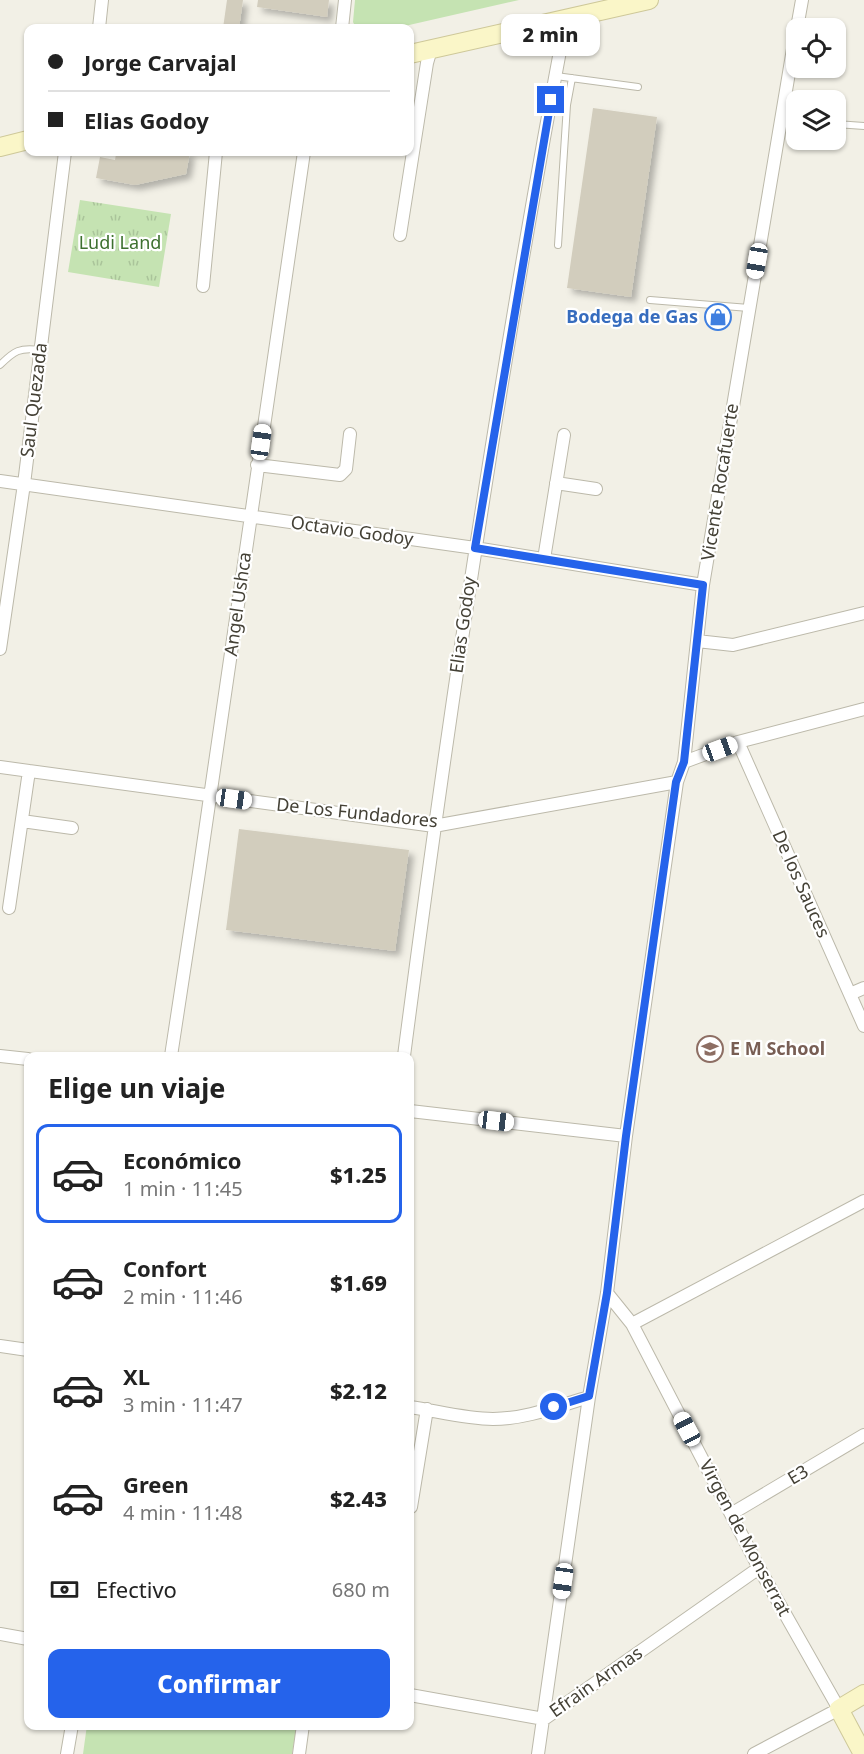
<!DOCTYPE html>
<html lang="es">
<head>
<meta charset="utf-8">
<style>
	body { margin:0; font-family:"Noto Sans",sans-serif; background:#f2f2f2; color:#222; height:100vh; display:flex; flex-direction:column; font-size:22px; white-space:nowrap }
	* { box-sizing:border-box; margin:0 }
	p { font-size:20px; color:#767676 }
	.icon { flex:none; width:33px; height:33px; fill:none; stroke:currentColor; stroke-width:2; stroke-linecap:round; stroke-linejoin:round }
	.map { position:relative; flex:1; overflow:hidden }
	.side { position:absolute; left:24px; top:1052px; width:390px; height:678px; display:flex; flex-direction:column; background:#fff; border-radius:12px; box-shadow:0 2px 4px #0004 }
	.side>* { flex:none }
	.banner { position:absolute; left:24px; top:24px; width:390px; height:132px; border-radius:12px; box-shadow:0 2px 4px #0004; display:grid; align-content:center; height:132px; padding:0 24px; background:#fff }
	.controls { position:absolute; left:786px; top:18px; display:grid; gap:12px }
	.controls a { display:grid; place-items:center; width:60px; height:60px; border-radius:12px; background:#fff; box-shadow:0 2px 4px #0004; font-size:30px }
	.end { position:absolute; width:27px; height:27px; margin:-14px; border:8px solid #2563eb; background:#fff; box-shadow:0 0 0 3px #fff }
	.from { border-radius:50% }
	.bubble { position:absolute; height:42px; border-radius:12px; background:#fff; box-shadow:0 2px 4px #0004; font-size:20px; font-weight:800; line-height:42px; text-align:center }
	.car { position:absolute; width:18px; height:36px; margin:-18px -9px; border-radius:8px; box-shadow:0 0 4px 2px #0007; background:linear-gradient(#fff 24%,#345 0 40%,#fff 0 76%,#345 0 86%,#fff 0) }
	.banner b { display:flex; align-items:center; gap:21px; height:57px; font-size:22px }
	.banner b+b { border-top:2px solid #e0e0e0 }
	.banner i { width:15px; height:15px; background:#222 }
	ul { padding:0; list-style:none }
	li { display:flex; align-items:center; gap:18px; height:99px; margin:0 12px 9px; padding:0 12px; border:3px solid transparent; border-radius:12px }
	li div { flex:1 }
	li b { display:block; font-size:22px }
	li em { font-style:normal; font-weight:800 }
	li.active { border-color:#2563eb }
	li>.icon { width:54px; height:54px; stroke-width:1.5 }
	h2 { padding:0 24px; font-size:27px; line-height:72px }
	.pay { display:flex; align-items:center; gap:15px; height:66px; padding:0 24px; font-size:22px }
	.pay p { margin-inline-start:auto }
	.cta { display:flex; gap:12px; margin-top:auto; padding:12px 24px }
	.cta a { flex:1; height:69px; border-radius:12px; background:#2563eb; color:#fff; font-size:24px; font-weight:800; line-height:69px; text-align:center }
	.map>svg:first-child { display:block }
</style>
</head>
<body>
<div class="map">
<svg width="864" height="1754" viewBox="0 0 864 1754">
	<defs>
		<pattern id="park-tufts" width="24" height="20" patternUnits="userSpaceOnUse" patternTransform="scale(1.5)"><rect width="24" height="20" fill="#c5e3b2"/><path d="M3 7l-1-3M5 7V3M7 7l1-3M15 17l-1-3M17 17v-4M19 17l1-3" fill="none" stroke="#aac49a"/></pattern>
		<filter id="shadow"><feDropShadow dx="5" dy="5" stdDeviation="3" flood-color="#0004"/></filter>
	</defs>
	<rect width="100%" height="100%" fill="#f2f0e6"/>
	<path fill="#c5e3b2" d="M355,0H519L396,28H356L353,22Z
		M87,1725H297L292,1754H83Z"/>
	<path fill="url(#park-tufts)" d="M80,200L171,214L159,287L68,272Z"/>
	<path fill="#d2cdbd" filter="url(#shadow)" d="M227,0H243L239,28H223Z
		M258,0H329L327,17L257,7Z
		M593,108L657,117L631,297L567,288Z
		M129,152H190L186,174L135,185L96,178L100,157L115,160L116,154L128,156Z
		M239,829L409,850L395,951L226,930Z"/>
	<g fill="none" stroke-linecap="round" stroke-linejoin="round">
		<defs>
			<path id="lane" d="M556,76L638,87
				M781,121L796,122
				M836,124L864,126
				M558,245L567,105L572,78
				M650,300L749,308
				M0,365C14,351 20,347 40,350"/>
			<path id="street" d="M99,28L102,0
				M342,28L345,0
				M797,28L802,0
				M400,235L427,63L431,49
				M203,286L216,152
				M257,465L340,475L346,469L350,434
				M0,481L475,548L703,585
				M556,483L596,489
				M544,559L564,435
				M697,641L733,645L864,613
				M0,649L24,484L65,152
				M738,742L864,1026
				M684,762L738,742L864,709
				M0,767L434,826L677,782
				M22,821L72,828
				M9,908L29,771
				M850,994L864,988
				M0,1056L28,1059
				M171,1056C218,755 259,453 304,152
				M404,1056C449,709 501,363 566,19
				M410,1111L626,1136
				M607,1293L632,1324L759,1568L839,1709L754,1754
				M632,1324L864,1201
				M0,1346L28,1350
				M410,1407C437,1411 466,1419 493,1419C526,1419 558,1406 589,1397
				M411,1507L427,1409
				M731,1514L864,1435
				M0,1634L28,1639
				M410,1695L544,1719L759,1568
				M67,1754L72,1725
				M299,1754L303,1725
				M538,1754L589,1397L607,1293L626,1136L677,782L684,762L703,585L796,31"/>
			<path id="secondary" d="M410,54L649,0
				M0,147L28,140
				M863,1754L839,1709L864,1694"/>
		</defs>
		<use href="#lane" stroke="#bcb9aa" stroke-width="8"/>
		<use href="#street" stroke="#bcb9aa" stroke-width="14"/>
		<use href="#secondary" stroke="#cec899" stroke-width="20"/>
		<use href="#lane" stroke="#fff" stroke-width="6"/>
		<use href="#street" stroke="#fff" stroke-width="12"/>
		<use href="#secondary" stroke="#faf6c8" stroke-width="18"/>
	</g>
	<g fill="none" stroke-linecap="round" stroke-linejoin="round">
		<path stroke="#2563eb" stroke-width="8" d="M551,100L475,548L703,585L684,762L676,782L626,1136L607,1293L589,1396L554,1407"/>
	</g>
	<defs>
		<symbol id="shop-ring" viewBox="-11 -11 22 22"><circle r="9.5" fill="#fff" stroke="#3f7fe0" stroke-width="1.5"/><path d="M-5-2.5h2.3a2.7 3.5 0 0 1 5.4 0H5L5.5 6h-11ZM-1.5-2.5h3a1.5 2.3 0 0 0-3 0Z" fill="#3f7fe0"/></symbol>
		<symbol id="school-ring" viewBox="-11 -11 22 22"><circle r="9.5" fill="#fff" stroke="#8d6e63" stroke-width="1.5"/><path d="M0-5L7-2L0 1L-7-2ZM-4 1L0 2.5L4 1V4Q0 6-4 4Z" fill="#8d6e63"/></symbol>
	</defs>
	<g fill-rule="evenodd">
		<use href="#shop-ring" x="703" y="302" width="30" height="30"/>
		<use href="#school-ring" x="695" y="1034" width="30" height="30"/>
	</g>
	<g text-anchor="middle" stroke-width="4.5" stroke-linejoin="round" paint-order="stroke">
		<g font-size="18" fill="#3d702e" stroke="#fff">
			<text x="120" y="249">Ludi Land</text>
		</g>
		<g font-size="18" font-weight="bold" fill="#366cbe" stroke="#fff" text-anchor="end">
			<text x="698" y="323">Bodega de Gas</text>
		</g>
		<g font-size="18" fill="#444136" stroke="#fff">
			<text transform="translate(34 400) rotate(-83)" y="6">Saul Quezada</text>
			<text transform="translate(720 482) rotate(-81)" y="6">Vicente Rocafuerte</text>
			<text transform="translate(352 531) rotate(8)" y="6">Octavio Godoy</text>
			<text transform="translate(238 604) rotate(-82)" y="6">Angel Ushca</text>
			<text transform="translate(463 625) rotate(-82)" y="6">Elias Godoy</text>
			<text transform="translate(357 813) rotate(6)" y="6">De Los Fundadores</text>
			<text transform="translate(801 884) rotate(66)" y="6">De los Sauces</text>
			<text transform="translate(798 1475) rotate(-31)" y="6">E3</text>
			<text transform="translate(745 1538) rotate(62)" y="6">Virgen de Monserrat</text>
			<text transform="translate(596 1682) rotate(-35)" y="6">Efrain Armas</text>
		</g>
		<g font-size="18" font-weight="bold" fill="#785e54" stroke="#fff" text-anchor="start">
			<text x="730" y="1055">E M School</text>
		</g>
	</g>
</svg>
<div class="controls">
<a><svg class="icon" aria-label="locate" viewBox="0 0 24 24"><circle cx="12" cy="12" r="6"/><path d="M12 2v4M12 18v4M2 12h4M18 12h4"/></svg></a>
<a><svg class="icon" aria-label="layers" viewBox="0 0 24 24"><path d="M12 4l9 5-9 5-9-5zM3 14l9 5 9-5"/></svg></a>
</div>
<i class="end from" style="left:554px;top:1407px"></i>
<i class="end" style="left:551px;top:100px"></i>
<div class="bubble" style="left:501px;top:14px;width:99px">2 min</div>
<i class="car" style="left:757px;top:261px;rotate:190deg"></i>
<i class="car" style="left:261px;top:442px;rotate:8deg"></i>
<i class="car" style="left:720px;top:749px;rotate:70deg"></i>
<i class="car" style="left:234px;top:799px;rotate:98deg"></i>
<i class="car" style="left:496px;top:1121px;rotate:97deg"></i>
<i class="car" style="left:687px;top:1429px;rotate:332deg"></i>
<i class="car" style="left:563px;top:1581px;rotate:188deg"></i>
<div class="banner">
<b><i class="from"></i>Jorge Carvajal</b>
<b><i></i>Elias Godoy</b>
</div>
<section class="side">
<h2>Elige un viaje</h2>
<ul>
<li class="active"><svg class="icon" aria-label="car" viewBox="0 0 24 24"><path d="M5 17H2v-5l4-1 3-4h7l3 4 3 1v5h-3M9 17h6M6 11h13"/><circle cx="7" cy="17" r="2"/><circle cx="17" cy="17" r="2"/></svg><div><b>Económico</b><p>1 min · 11:45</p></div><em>$1.25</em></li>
<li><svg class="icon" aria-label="car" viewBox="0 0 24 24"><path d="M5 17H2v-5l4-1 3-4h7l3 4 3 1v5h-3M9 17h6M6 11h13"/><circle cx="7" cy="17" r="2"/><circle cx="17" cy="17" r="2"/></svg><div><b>Confort</b><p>2 min · 11:46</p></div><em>$1.69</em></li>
<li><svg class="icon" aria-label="car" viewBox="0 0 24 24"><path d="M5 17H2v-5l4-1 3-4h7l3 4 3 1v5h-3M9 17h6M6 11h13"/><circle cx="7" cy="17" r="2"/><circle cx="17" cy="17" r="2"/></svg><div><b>XL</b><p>3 min · 11:47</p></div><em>$2.12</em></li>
<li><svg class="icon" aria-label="car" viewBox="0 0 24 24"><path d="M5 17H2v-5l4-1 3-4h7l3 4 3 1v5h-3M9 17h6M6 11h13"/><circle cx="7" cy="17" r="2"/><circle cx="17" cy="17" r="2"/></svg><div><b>Green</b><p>4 min · 11:48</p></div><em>$2.43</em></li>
</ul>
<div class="pay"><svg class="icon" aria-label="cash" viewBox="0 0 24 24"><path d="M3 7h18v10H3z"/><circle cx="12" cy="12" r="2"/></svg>Efectivo<p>680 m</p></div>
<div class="cta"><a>Confirmar</a></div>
</section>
</div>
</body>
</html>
